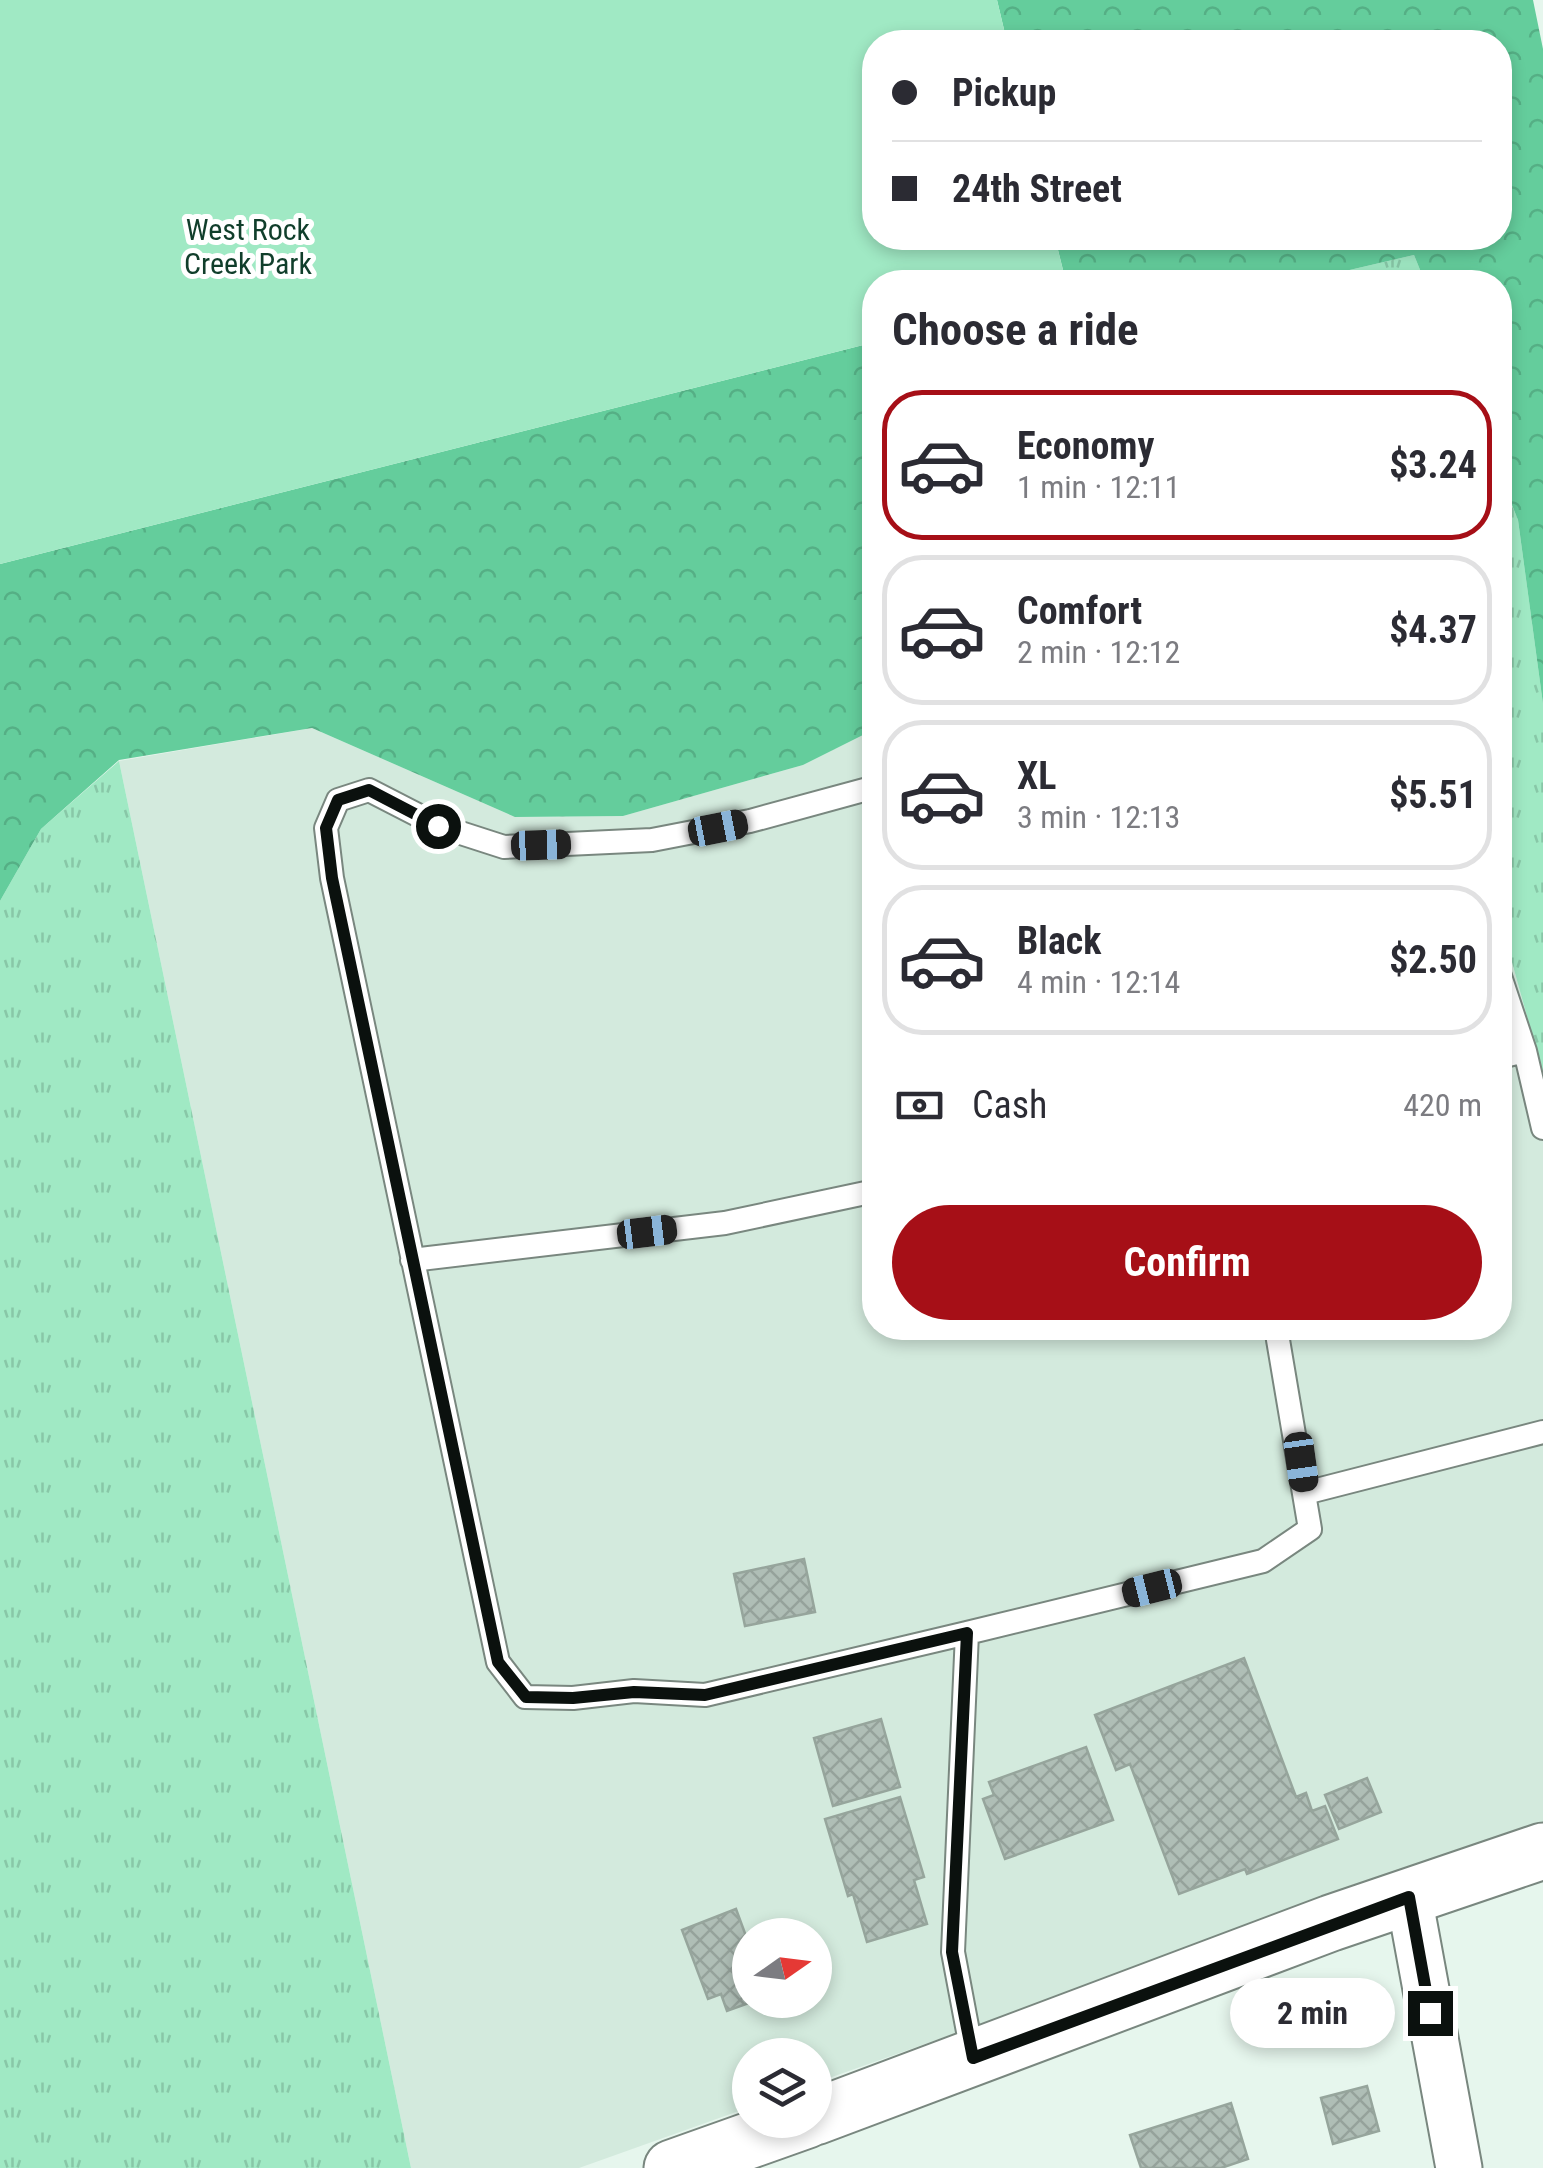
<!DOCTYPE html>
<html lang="en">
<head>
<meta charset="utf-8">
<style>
	body { margin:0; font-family:"Roboto Condensed",sans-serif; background:#f2f2f3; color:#2b2b33; height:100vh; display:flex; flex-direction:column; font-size:38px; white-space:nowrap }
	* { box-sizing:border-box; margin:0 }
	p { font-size:32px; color:#7c7c81 }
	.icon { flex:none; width:55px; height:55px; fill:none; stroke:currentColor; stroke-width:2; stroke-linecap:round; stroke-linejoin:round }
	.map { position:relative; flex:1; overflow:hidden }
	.sheet { position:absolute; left:862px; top:270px; width:650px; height:1070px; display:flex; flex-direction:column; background:#fff; border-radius:40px; box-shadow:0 5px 15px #0003 }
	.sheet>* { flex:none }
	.banner { position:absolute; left:862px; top:30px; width:650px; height:220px; border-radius:40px; box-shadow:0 5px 15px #0003; display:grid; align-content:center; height:220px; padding:0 30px; background:#fff }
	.needle { width:65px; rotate:76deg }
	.controls { position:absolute; left:732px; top:1918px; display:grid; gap:20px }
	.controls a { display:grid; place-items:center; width:100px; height:100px; border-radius:50%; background:#fff; box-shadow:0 5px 15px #0003; font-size:50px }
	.end { position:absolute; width:45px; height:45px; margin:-22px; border:12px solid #0b110e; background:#fff; box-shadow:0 0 0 5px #fff }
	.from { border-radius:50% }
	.bubble { position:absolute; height:70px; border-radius:35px; background:#fff; box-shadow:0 5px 15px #0003; font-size:32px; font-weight:700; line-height:70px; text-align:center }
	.car { position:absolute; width:30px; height:60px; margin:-30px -15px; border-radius:12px; box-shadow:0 0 8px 2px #0007; background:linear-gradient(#222 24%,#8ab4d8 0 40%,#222 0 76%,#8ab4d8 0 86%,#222 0) }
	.banner b { display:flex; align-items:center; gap:35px; height:95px; font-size:38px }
	.banner b+b { border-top:2px solid #e1e1e2 }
	.banner i { width:25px; height:25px; background:#2b2b33 }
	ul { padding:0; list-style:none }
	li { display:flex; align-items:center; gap:30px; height:150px; margin:0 20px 15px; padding:0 10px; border:5px solid #e1e1e2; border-radius:40px }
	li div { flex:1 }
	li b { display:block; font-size:38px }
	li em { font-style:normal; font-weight:700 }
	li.selected { border-color:#a60f17 }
	li>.icon { width:90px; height:90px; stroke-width:1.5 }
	h2 { padding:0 30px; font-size:45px; line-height:120px }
	.pay { display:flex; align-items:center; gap:25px; height:110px; padding:0 30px; font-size:38px }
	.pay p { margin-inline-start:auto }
	.action { display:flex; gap:20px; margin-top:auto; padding:20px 30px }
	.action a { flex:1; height:115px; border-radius:60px; background:#a60f17; color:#fff; font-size:40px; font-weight:700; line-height:115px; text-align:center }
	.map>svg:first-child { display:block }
</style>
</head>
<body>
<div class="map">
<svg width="1543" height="2168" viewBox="0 0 1543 2168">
	<defs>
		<pattern id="grass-tufts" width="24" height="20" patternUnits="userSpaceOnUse" patternTransform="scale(2.5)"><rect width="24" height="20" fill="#a0e9c4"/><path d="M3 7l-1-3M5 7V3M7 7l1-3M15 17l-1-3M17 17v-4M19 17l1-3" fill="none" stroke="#88c7a7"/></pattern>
		<pattern id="forest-crowns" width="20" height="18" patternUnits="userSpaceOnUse" patternTransform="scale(2.5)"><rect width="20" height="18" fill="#64cd9c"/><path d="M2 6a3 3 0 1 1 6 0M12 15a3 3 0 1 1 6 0" fill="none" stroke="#55af85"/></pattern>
		<pattern id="building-cross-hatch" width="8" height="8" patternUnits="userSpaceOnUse" patternTransform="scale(2.5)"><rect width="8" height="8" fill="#afbeb6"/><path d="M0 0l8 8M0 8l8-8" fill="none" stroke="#95a29b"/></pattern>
	</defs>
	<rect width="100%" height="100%" fill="#e6f6ed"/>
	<path fill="#d3eadd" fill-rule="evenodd" d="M312,728L515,817L623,816L803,765L875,729V1328H1500V919L1543,1074V1825L815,2083V2055H750V2107L579,2168H411L119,761ZM750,1935H815V2000H750Z"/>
	<path fill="url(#grass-tufts)" d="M1414,255L1425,282H1298Z
		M1500,475L1518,520L1543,704V1074L1500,919Z
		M119,761L411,2168H0V901L41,829Z"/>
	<path fill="url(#forest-crowns)" d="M997,0H1533L1543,49V704L1518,520L1500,475V282H1425L1414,255L1298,282H1066L1055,238H1500V42H1007Z
		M875,342V729L803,765L623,816L515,817L312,728L119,760L41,829L0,901V564Z"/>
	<path fill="#a0e9c4" d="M0,0H997L1007,42H875V238H1055L1066,282H875V342L0,564Z"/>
	<path fill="url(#building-cross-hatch)" stroke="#96a59c" stroke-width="2.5" d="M804,1559L815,1612L745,1626L734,1574Z
		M1244,1658L1296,1797L1306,1793L1312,1811L1325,1806L1338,1839L1247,1874L1245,1869L1179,1894L1130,1764L1116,1770L1095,1715Z
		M881,1719L900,1787L833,1806L814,1738Z
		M1086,1747L1113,1820L1005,1859L983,1799L994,1795L989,1782Z
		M1367,1778L1381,1812L1339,1829L1325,1795Z
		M900,1797L924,1877L914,1880L927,1924L867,1942L853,1894L848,1896L825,1819Z
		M736,1909L750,1947V2000H757L727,2011L721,1994L708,1999L682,1930Z
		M1367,2086L1379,2131L1333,2144L1321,2098Z
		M1231,2103L1248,2159L1221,2168H1141L1130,2135Z"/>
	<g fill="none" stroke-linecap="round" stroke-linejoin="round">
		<defs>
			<path id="service" d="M875,787L750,821L652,840L504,847L439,826L369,790L338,800L326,828L332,878L498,1662L525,1697L573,1698L634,1691L705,1695L967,1633L953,1952L973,2058
				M1500,976L1525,1051
				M1500,1057L1525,1051L1543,1128
				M412,1260L725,1223L875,1191
				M1305,1493L1543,1432
				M967,1633L1263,1561L1310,1529L1276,1328"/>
			<path id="minor" d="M1409,1897L1459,2168"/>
			<path id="secondary" d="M815,2117L1331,1923L1543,1851
				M672,2168L807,2120"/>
		</defs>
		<use href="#service" stroke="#79877f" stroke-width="26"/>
		<use href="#minor" stroke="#79877f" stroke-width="49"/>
		<use href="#secondary" stroke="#79877f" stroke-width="59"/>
		<use href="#service" stroke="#fff" stroke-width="22"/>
		<use href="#minor" stroke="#fff" stroke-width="45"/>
		<use href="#secondary" stroke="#fff" stroke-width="55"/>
	</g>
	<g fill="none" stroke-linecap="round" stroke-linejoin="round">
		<path stroke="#0b110e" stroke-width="12" d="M438,826L369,790L338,800L326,828L332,878L498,1662L526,1697L573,1698L634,1692L705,1695L967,1633L952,1952L973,2058L1409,1897L1430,2013"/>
	</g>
	<g text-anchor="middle" stroke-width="10" stroke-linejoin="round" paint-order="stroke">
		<g font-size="30" fill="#103e2b" stroke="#fff">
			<text x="248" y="240">West Rock<tspan x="248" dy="34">Creek Park</tspan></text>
		</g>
	</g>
</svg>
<div class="controls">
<a><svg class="needle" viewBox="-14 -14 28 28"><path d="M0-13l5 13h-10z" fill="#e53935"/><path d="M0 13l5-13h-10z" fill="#7c7c81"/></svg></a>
<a><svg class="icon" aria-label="layers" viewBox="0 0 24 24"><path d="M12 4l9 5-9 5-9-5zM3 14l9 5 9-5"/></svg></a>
</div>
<i class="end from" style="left:438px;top:826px"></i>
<i class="end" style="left:1430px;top:2013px"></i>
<div class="bubble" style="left:1230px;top:1978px;width:165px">2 min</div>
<i class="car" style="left:718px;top:828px;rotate:79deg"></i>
<i class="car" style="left:541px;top:845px;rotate:88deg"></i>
<i class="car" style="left:647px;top:1232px;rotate:83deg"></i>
<i class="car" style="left:1301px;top:1462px;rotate:172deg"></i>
<i class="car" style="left:1152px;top:1588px;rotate:256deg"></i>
<div class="banner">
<b><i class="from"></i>Pickup</b>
<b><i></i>24th Street</b>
</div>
<section class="sheet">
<h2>Choose a ride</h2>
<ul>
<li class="selected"><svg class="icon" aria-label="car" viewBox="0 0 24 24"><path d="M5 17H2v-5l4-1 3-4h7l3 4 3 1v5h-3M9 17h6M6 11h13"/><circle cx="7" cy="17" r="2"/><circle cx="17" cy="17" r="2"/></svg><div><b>Economy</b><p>1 min · 12:11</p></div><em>$3.24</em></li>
<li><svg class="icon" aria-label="car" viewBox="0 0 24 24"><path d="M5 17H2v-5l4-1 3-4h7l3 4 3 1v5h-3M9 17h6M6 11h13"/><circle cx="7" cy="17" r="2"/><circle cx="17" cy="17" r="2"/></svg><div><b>Comfort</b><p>2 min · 12:12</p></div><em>$4.37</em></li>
<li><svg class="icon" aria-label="car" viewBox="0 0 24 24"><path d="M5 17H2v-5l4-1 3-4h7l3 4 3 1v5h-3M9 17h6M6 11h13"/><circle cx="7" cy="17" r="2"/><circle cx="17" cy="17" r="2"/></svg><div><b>XL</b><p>3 min · 12:13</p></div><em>$5.51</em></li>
<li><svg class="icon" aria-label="car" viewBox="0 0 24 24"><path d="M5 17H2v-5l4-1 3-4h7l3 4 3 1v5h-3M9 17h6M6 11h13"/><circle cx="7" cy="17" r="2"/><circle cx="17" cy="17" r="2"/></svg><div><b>Black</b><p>4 min · 12:14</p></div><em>$2.50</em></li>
</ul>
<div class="pay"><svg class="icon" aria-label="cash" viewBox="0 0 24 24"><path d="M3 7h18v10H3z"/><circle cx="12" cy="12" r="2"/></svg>Cash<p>420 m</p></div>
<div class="action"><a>Confirm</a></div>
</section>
</div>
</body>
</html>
